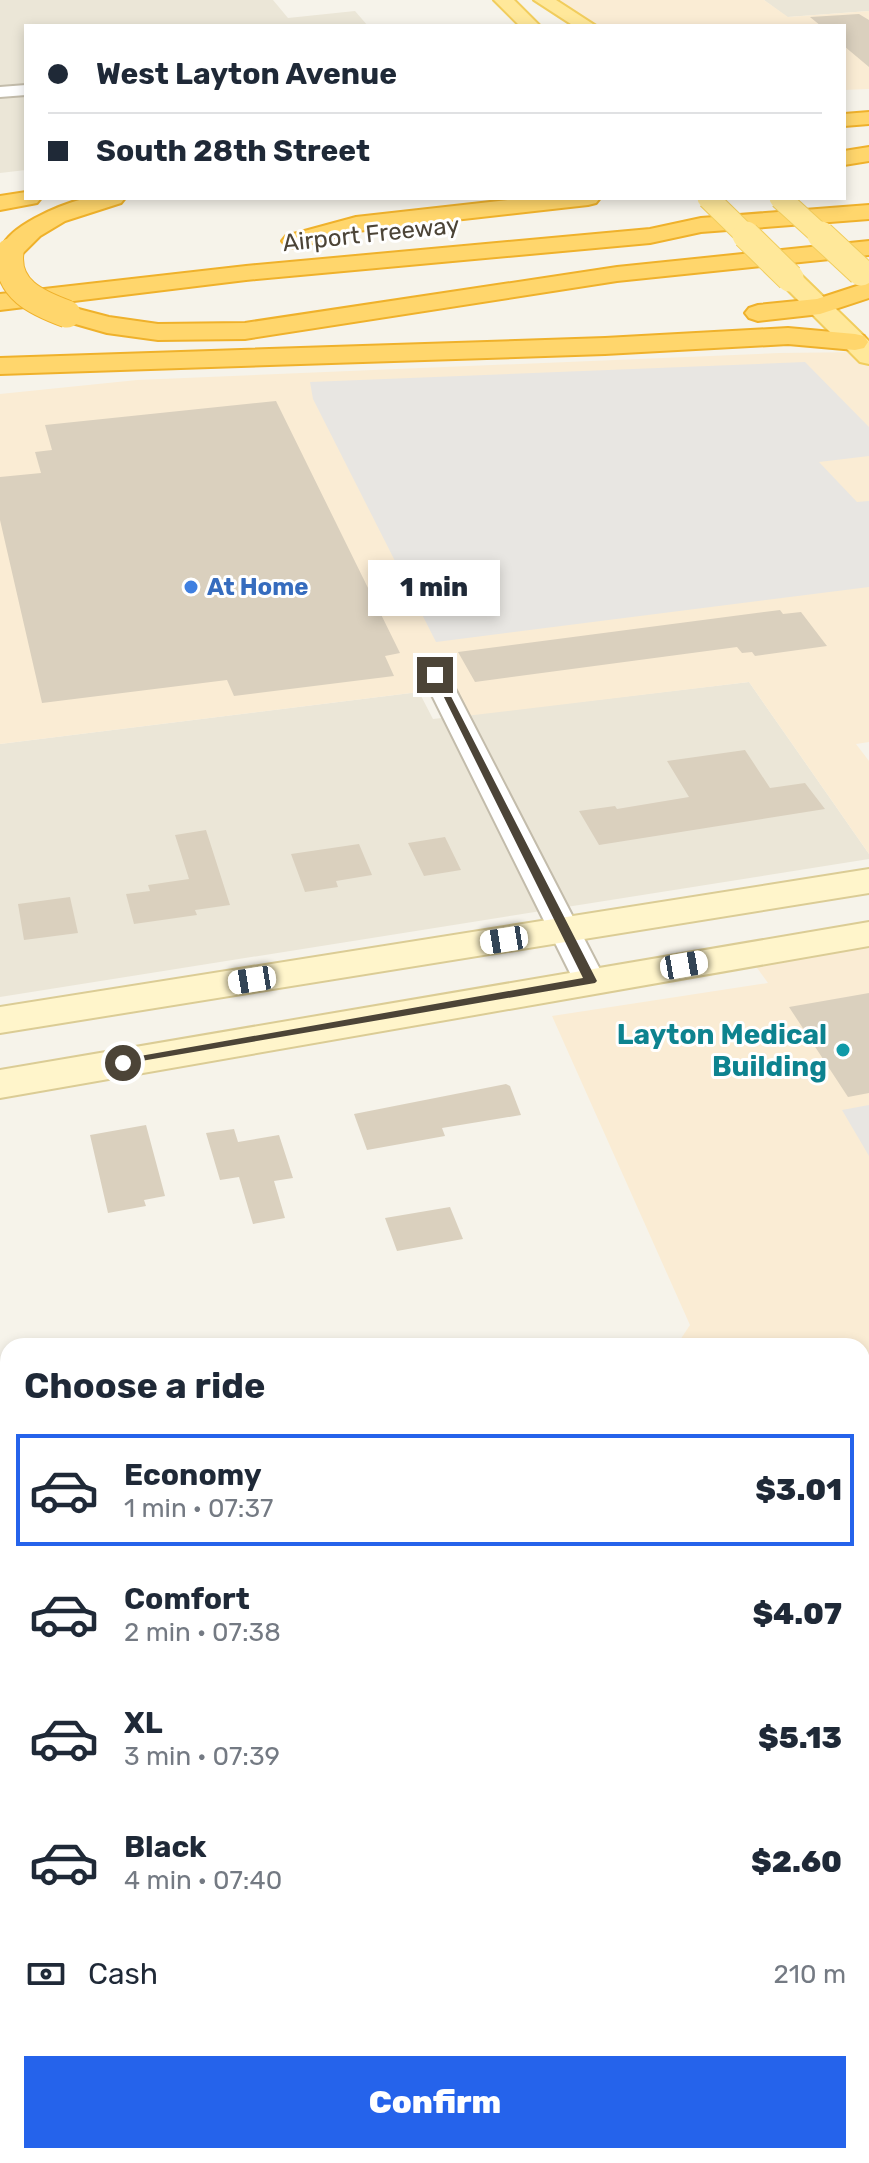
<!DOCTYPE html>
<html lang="en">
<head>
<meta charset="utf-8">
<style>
	body { margin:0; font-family:Rubik,sans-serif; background:#f6f6f7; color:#1f2937; height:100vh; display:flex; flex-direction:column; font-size:30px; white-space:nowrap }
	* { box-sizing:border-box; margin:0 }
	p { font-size:26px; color:#747a83 }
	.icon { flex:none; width:44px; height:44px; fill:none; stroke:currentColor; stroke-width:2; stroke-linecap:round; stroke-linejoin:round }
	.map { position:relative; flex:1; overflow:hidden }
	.drawer { position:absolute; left:0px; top:1338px; width:870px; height:826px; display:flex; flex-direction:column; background:#fff; border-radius:24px 24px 0 0; box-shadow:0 4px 12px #0003 }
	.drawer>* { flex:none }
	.hud { position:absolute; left:24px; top:24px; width:822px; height:176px; border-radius:0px; box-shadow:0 4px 12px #0003; display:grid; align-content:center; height:176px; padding:0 24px; background:#fff }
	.end { position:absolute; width:36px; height:36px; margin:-18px; border:10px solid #4c4437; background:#fff; box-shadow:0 0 0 4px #fff }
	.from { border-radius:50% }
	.bubble { position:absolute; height:56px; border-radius:0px; background:#fff; box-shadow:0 4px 12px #0003; font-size:26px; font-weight:800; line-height:56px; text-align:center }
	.car { position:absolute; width:24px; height:48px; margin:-24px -12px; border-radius:10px; box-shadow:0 0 6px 2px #0007; background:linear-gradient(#fff 24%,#345 0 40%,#fff 0 76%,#345 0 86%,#fff 0) }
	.hud b { display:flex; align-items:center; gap:28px; height:76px; font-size:30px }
	.hud b+b { border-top:2px solid #e0e1e3 }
	.hud i { width:20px; height:20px; background:#1f2937 }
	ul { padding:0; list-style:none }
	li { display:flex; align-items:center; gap:24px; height:112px; margin:0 16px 12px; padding:0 8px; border:4px solid transparent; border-radius:0px }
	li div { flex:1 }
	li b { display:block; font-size:30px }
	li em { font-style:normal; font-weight:800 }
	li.active { border-color:#2563eb }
	li>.icon { width:72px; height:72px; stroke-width:1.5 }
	h2 { padding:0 24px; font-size:36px; line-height:96px }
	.pay { display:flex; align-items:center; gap:20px; height:88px; padding:0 24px; font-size:30px }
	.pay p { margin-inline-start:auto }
	.primary-button { display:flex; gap:16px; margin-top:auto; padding:16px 24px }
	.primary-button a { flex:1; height:92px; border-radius:0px; background:#2563eb; color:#fff; font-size:32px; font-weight:800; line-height:92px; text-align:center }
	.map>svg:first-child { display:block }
</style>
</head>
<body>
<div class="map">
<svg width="869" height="2163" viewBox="0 0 869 2163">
	<rect width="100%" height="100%" fill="#f6f3ea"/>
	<path fill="#ebe6d7" d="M0,0H273L288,18L355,11L368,26H26V170L0,173Z
		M764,0H869V11L787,17Z
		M749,682L869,854V859L0,997V744L419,692L433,719Z"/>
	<path fill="#faecd4" d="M560,0H764L788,17L869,11V89L844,90V26H590Z
		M865,352L869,356V742L856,744L869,761V854L749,682L457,717L443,691L419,692L0,744V394L137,380L779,353Z
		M869,934V2163H0V1533L8,1532V2156H862V1346H676L690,1325L552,1016L768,983L747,954Z"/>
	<path fill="#e8e6e2" d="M805,362L869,427V456L819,462L857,502L869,501V587L436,642L313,399L310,382Z
		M869,1105V1156L842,1110Z
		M869,1499V1869L862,1871V1501Z"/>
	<path fill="#dad0be" d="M859,14L869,20V67L844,46V26H821L810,17Z
		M276,401L400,653L385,656L394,676L234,696L227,680L42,703L0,520V477L41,473L35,452L52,450L45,425Z
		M780,610L783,614L801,612L827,646L755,656L752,652L742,653L737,647L475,682L458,652Z
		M745,750L770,788L805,783L825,809L599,845L579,811L615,806L617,809L689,797L667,761Z
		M206,830L230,905L195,910L197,915L134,924L126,894L150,891L148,885L189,879L175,835Z
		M445,837L461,870L424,876L408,843Z
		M359,844L372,875L336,881L338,887L305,892L291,854Z
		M70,897L78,933L24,940L18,904Z
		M869,993V1093L848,1097L789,1007Z
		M506,1084L510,1086L521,1115L442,1128L445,1136L367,1150L354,1114Z
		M146,1125L165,1196L144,1200L146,1206L108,1213L90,1135Z
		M234,1129L238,1142L279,1135L293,1178L274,1181L285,1218L253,1224L239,1177L220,1180L206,1133Z
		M450,1207L463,1239L397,1251L385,1218Z"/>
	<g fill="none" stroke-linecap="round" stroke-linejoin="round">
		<defs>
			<path id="street" d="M26,85V95L0,97V87Z
				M435,667L444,669L448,675L606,981L601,988L590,991L579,988L574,981L422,675L426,669Z"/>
			<path id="secondary" d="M869,869V893L0,1033V1007Z
				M869,922V946L0,1098V1070Z"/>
			<path id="primary" d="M494,0H514L540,26H520Z
				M534,0H556L596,26H574Z
				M790,271L799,273L869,341V364L860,362L781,283L778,278L781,273Z"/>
			<path id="highway" d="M869,112V124L844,126V114Z
				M869,147V161L844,165V151Z
				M26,192V198H41L37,203L0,210V196Z
				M86,198H125L121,203L65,221L40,236L19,257L10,259L0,255C1,227 63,204 86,198Z
				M526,198H600L596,203L588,205L357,231L294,248L286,246L282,241L286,236L356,217Z
				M869,205V219L701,232L650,243L246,280L0,310V294L246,266L650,229L701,218Z
				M869,241V255L617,281L245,339L158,340L107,333L58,319L54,314L58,309L67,306L109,317L158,324L245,323L617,267Z
				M869,282V298L820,314L758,321L749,318L745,313L749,308L758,305L817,299Z
				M788,328L855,334L864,336L868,342L864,348L855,350L788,344L605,354L0,374V358L605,338Z"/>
		</defs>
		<use href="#street" stroke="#c3bcab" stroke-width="4"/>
		<use href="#secondary" stroke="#dbcc95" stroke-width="4"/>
		<use href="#primary" stroke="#f1cd5d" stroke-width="4"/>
		<use href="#highway" stroke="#efb12b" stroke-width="4"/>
		<use href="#street" fill="#fff" fill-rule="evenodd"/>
		<use href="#secondary" fill="#fff5cb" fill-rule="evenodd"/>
		<use href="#primary" fill="#ffe89a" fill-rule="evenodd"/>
		<use href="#highway" fill="#ffd66c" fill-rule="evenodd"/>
		<defs>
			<path id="primary-bridge-far1" d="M708,198L748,237
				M780,198L823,237"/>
			<path id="primary-bridge" d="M746,235L790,278
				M821,235L861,272"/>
			<path id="highway-bridge" d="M10,252C5,289 37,303 67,314"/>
		</defs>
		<use href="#primary-bridge-far1" stroke="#f1cd5d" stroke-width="23" stroke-linecap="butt"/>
		<use href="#primary-bridge" stroke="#f1cd5d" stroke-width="29" stroke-linecap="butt"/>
		<use href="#highway-bridge" stroke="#efb12b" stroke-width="29" stroke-linecap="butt"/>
		<use href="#primary-bridge-far1" stroke="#ffe89a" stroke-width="21"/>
		<use href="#primary-bridge" stroke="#ffe89a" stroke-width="27"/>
		<use href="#highway-bridge" stroke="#ffd66c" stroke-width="27"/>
	</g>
	<path fill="#4c4437" d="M432,673L440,675L597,981L595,983L118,1065V1060L123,1059L583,978Z"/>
	<circle fill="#3f7fe0" stroke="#fff" stroke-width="3" cx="191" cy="587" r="8"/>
	<circle fill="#0f9aa8" stroke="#fff" stroke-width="3" cx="843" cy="1050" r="8"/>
	<g text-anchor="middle" stroke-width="6" stroke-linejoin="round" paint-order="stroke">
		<g font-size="24" fill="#4c4437" stroke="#fff">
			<text transform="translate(371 234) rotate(-6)" y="8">Airport Freeway</text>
		</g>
		<g font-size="24" font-weight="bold" fill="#366cbe" stroke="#fff" text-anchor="start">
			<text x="207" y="595">At Home</text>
		</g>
		<g font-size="28" font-weight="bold" fill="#0d838f" stroke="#fff" text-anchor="end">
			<text x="827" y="1044">Layton Medical<tspan x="827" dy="32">Building</tspan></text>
		</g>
	</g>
</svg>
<i class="end from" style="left:123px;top:1063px"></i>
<i class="end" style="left:435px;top:675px"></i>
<div class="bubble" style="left:368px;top:560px;width:132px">1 min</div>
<i class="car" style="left:504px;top:940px;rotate:261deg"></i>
<i class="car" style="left:684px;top:965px;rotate:80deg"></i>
<i class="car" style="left:252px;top:980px;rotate:261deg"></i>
<div class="hud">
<b><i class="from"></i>West Layton Avenue</b>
<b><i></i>South 28th Street</b>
</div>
<section class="drawer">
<h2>Choose a ride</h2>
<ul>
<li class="active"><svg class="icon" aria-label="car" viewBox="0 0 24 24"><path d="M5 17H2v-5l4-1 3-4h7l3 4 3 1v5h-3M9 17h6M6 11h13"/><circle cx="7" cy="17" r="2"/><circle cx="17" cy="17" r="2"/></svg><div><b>Economy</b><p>1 min · 07:37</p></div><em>$3.01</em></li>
<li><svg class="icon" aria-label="car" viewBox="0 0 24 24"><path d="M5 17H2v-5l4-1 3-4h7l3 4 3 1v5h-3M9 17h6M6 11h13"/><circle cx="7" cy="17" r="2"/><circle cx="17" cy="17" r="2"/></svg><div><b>Comfort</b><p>2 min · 07:38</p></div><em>$4.07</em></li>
<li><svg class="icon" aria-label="car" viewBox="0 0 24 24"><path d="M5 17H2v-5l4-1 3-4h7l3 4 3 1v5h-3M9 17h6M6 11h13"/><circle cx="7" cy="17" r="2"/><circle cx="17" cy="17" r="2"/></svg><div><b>XL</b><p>3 min · 07:39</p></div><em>$5.13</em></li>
<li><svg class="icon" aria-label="car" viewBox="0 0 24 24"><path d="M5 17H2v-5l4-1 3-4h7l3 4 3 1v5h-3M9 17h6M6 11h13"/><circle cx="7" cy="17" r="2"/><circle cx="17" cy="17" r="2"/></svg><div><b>Black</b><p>4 min · 07:40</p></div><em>$2.60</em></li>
</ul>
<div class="pay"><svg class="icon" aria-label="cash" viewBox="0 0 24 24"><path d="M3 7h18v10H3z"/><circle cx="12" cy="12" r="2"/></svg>Cash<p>210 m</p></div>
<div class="primary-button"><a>Confirm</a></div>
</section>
</div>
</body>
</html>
